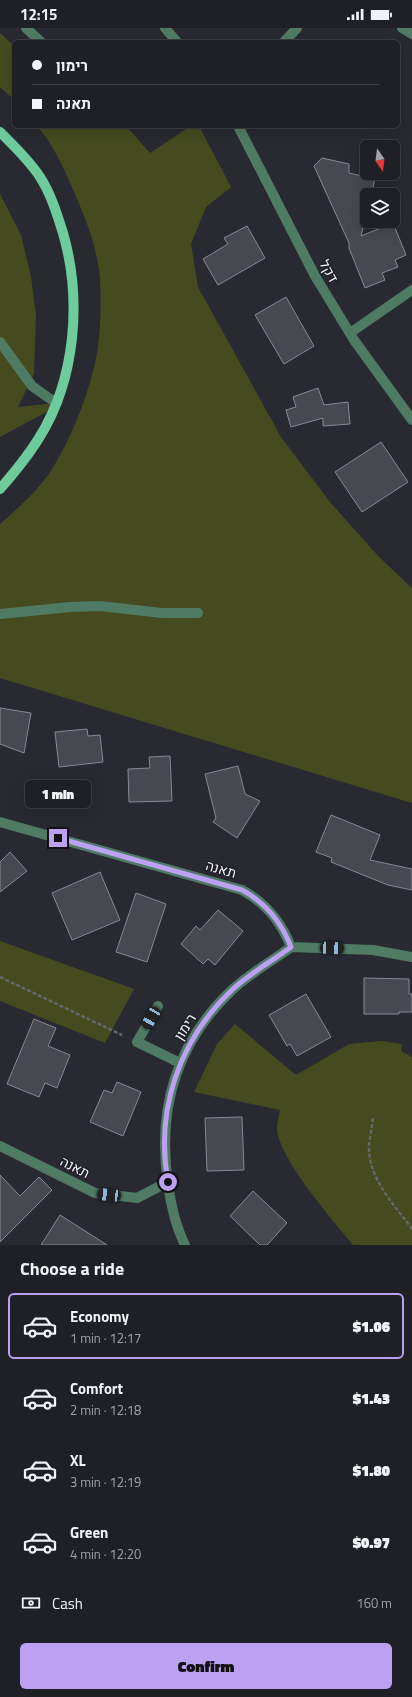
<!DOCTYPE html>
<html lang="en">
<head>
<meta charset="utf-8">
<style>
	body { margin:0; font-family:"Titillium Web",Heebo,sans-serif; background:#27282d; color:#f1f3f6; height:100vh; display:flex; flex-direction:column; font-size:15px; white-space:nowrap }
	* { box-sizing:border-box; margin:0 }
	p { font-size:13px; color:#a1a3a7 }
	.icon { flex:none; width:22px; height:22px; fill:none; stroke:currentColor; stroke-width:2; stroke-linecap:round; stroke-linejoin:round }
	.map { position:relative; height:1217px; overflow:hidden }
	.sheet { display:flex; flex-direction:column; background:#1f2025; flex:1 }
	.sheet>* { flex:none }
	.top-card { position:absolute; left:12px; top:12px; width:388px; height:88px; border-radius:6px; box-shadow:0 4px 16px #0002,0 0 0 1px #3c3e42; display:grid; align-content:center; height:88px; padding:0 20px; background:#1f2025 }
	.needle { width:26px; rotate:166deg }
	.fabs { position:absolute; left:360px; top:112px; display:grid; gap:8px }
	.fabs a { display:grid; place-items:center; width:40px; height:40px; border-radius:6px; background:#1f2025; box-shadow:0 4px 16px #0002,0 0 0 1px #3c3e42; font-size:20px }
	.end { position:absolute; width:18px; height:18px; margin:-9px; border:5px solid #bca0f2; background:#111; box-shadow:0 0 0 2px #111 }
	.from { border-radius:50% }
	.bubble { position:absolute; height:28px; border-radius:6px; background:#1f2025; box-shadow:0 4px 16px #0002,0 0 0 1px #3c3e42; font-size:13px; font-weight:800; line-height:28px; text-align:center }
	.car { position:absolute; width:12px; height:24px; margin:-12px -6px; border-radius:5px; box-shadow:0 0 3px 1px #0007; background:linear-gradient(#222 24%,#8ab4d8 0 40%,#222 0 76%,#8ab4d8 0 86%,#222 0) }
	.top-card b { display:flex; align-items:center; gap:14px; height:38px; font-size:15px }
	.top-card b+b { border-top:1px solid #3c3e42 }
	.top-card i { width:10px; height:10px; background:#f1f3f6 }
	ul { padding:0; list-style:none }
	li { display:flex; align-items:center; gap:12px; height:66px; margin:0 8px 6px; padding:0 12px; border:2px solid transparent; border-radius:6px }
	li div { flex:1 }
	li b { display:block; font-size:15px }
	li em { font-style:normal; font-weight:800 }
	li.selected { border-color:#bca0f2 }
	li>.icon { width:36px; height:36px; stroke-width:1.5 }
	h2 { padding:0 20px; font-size:18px; line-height:48px }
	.pay { display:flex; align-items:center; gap:10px; height:44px; padding:0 20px; font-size:15px }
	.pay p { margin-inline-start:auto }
	.primary-button { display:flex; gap:8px; margin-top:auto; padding:8px 20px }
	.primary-button a { flex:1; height:46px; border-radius:6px; background:#bca0f2; color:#111; font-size:16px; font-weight:800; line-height:46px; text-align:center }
	.status { display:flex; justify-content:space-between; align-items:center; height:28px; padding:0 20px; background:#1f2025; direction:ltr }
	.status svg { height:11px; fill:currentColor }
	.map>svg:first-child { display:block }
</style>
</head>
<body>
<div class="status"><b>12:15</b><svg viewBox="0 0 49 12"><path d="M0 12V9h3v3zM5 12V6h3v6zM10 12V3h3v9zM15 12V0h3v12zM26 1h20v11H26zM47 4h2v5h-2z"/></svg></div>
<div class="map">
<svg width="412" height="1217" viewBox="0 0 412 1217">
	<rect width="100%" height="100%" fill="#292a31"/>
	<path fill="#454b1f" d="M0,5L14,18V72L0,59Z
		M37,98H126L150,125L191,98H199L231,159L206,179L191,216L198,259L281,409L330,474L379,529L412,560V775L0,650V496C18,480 39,462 52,441C71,411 87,370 95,335C101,313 102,264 99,241C95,214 85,189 74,164C64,141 54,117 37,98Z
		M0,166L21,207L31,249L36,287L34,345L18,379L65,374L0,409Z
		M0,913L134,961L105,1015L0,973Z
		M235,996L296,1047L349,1016L382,1013L402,1016L401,1023L412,1029V1217H353C333,1192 278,1130 277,1100C277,1094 279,1088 280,1082L194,1064L217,1016Z"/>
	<path fill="#474850" stroke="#888992" d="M322,130L349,136V145L375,151L371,167H367V183L361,208L393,195L406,227L395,232L398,239L382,245L385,252L365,260L349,220V215L314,138Z
		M247,198L265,230L218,257L203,231L228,216L224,210Z
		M286,269L314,318L284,336L255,287Z
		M318,360L324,377L348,374L350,396L323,398V390L291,399L286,382L296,379L293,369Z
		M381,414L408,454L362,484L335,444Z
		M0,680L31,685L24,725L0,716Z
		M87,701L88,708L100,707L103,734L59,739L55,704Z
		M170,728L172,773L129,774L128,741L150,740L149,729Z
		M238,738L245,766L260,773L237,810L213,794L216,790L205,746Z
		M331,787L380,807L370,832L412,841V862L388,857L331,834L332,830L316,824Z
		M10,824L27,843L0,864V834Z
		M100,844L120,892L72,912L52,865Z
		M136,865L166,876L147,934L116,924Z
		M218,882L243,903L215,937L208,931L203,936L181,916L196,898L200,902Z
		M364,950L409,951V966H412V984H399V986H364Z
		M306,966L331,1009L297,1028L290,1016L287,1018L269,987Z
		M34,991L56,1000L48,1018L70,1027L57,1060L45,1055L39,1069L7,1056Z
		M117,1054L141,1064L123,1108L90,1094L104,1062L112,1065Z
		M242,1089L244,1142L207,1143L205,1090Z
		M0,1147L20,1168L39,1149L52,1162L0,1214Z
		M253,1163L287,1195L267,1217H260L230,1188Z
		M60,1187L107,1217H41Z"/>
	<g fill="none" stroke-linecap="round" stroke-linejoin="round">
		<path stroke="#66666d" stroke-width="2.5" stroke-dasharray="4 2" stroke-linecap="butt" d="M0,949L122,1007
			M373,1090C372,1099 370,1108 369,1117C368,1151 394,1176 412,1201"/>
		<path stroke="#4f7b64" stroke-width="10" d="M26,0L41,14
			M165,0L177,14
			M402,0L412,6
			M284,14L297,0
			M238,98L315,248L354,312L412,392
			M350,305L412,262
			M0,314L32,358L56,375
			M0,586L70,579L100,578L162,585H198
			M0,794L242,862C266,875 281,893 291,919
			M291,919L373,922L412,929
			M158,978L137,1014L180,1035
			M0,1118L95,1165L137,1170L168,1154
			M185,1217C175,1197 171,1178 168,1156C157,1081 176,1015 232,962C250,945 271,934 291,919"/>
		<path stroke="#6dcb9c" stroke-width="10" d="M0,104C14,118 29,132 40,149C51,166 57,186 63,205C82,271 76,351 39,410C28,428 14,445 0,461"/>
	</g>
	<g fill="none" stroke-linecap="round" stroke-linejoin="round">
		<path stroke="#bca0f2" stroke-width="5" d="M58,810L242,862C266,875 281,893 291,919C271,934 250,945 232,962C179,1012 155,1082 168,1154"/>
	</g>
	<g text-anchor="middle" stroke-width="3" stroke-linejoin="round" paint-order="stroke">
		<g font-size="14" fill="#f3f3f8" stroke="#1f2027">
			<text transform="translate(329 243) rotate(61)" y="5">דקל</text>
			<text transform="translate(221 841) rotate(16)" y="5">תאנה</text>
			<text transform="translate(185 999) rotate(-58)" y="5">רימון</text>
			<text transform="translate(75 1139) rotate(27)" y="5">תאנה</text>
		</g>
	</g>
</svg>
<div class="fabs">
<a><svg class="needle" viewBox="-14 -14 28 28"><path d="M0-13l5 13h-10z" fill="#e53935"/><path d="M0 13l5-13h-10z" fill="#a1a3a7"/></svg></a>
<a><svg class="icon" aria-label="layers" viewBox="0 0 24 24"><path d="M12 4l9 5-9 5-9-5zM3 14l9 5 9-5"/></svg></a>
</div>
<i class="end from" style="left:168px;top:1154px"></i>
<i class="end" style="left:58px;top:810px"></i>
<div class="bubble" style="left:25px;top:752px;width:66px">1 min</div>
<i class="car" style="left:332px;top:920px;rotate:92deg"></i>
<i class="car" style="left:151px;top:990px;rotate:210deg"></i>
<i class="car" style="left:109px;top:1167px;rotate:276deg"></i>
<div class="top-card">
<b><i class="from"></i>רימון</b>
<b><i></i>תאנה</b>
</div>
</div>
<section class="sheet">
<h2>Choose a ride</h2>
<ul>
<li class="selected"><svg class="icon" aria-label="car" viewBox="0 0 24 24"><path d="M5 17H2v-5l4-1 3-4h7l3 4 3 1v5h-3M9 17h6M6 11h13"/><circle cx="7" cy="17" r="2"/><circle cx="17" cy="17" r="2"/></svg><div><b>Economy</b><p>1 min · 12:17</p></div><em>$1.06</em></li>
<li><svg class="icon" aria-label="car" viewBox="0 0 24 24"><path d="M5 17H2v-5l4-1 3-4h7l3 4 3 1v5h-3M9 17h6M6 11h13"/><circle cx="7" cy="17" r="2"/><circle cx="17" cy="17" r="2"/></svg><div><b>Comfort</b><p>2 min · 12:18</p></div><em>$1.43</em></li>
<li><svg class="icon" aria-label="car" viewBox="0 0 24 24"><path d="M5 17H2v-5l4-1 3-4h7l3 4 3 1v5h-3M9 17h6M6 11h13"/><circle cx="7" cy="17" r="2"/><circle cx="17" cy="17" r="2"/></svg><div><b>XL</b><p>3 min · 12:19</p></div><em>$1.80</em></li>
<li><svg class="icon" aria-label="car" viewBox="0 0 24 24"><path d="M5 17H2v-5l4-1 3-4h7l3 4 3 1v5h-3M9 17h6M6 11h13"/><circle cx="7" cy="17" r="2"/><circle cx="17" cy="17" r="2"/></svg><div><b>Green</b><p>4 min · 12:20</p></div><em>$0.97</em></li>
</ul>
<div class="pay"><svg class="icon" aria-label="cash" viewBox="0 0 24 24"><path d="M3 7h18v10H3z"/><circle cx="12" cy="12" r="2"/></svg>Cash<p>160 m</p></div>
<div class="primary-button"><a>Confirm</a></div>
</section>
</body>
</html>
